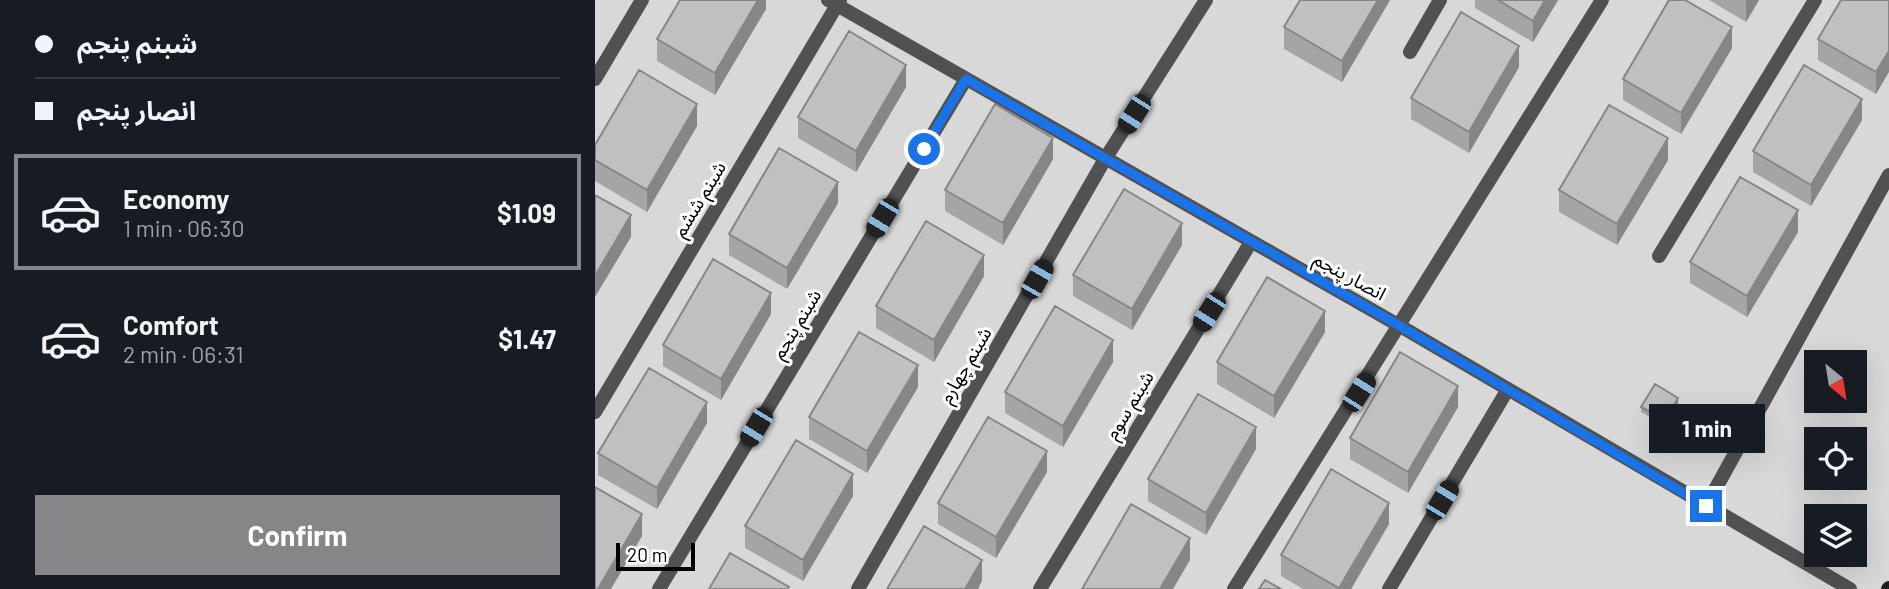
<!DOCTYPE html>
<html lang="en">
<head>
<meta charset="utf-8">
<style>
	body { margin:0; font-family:Barlow,"Noto Sans Arabic",sans-serif; background:#20242c; color:#f1f3f6; height:100vh; display:flex; flex-direction:column; font-size:26px; white-space:nowrap }
	* { box-sizing:border-box; margin:0 }
	p { font-size:23px; color:#9ea1a6 }
	.icon { flex:none; width:38px; height:38px; fill:none; stroke:currentColor; stroke-width:2; stroke-linecap:round; stroke-linejoin:round }
	.map { position:relative; flex:1; overflow:hidden }
	.drawer { display:flex; flex-direction:column; background:#171b24; width:595px }
	.drawer>* { flex:none }
	.top-card { display:grid; align-content:center; height:154px; padding:0 35px; background:#171b24 }
	.needle { width:46px; rotate:150deg }
	.controls { position:absolute; left:1209px; top:350px; display:grid; gap:14px }
	.controls a { display:grid; place-items:center; width:63px; height:63px; border-radius:0px; background:#171b24; box-shadow:0 7px 28px #0002; font-size:35px }
	.scale { position:absolute; left:21px; bottom:18px; width:79px; box-sizing:border-box; padding-left:7px; border:4px solid #000; border-top:0; font-size:19px; line-height:24px; white-space:nowrap; color:#000; -webkit-text-stroke:5px #fff; paint-order:stroke }
	.end { position:absolute; width:32px; height:32px; margin:-16px; border:9px solid #1a73e8; background:#fff; box-shadow:0 0 0 4px #fff }
	.from { border-radius:50% }
	.bubble { position:absolute; height:49px; border-radius:0px; background:#171b24; box-shadow:0 7px 28px #0002; font-size:23px; font-weight:700; line-height:49px; text-align:center }
	.car { position:absolute; width:21px; height:42px; margin:-21px -10px; border-radius:9px; box-shadow:0 0 5px 2px #0007; background:linear-gradient(#222 24%,#8ab4d8 0 40%,#222 0 76%,#8ab4d8 0 86%,#222 0) }
	.top-card b { display:flex; align-items:center; gap:24px; height:66px; font-size:26px }
	.top-card b+b { border-top:2px solid #363941 }
	.top-card i { width:18px; height:18px; background:#f1f3f6 }
	ul { padding:0; list-style:none }
	li { display:flex; align-items:center; gap:21px; height:116px; margin:0 14px 10px; padding:0 21px; border:4px solid transparent; border-radius:0px }
	li div { flex:1 }
	li b { display:block; font-size:26px }
	li em { font-style:normal; font-weight:700 }
	li.active { border-color:#858687 }
	li>.icon { width:63px; height:63px; stroke-width:1.5 }
	.action { display:flex; gap:14px; margin-top:auto; padding:14px 35px }
	.action a { flex:1; height:80px; border-radius:0px; background:#858687; color:#fff; font-size:28px; font-weight:700; line-height:80px; text-align:center }
	main { display:flex; flex:1; min-height:0 }
	.map>svg:first-child { display:block }
</style>
</head>
<body>
<main>
<section class="drawer">
<div class="top-card">
<b><i class="from"></i>شبنم پنجم</b>
<b><i></i>انصار پنجم</b>
</div>
<ul>
<li class="active"><svg class="icon" aria-label="car" viewBox="0 0 24 24"><path d="M5 17H2v-5l4-1 3-4h7l3 4 3 1v5h-3M9 17h6M6 11h13"/><circle cx="7" cy="17" r="2"/><circle cx="17" cy="17" r="2"/></svg><div><b>Economy</b><p>1 min · 06:30</p></div><em>$1.09</em></li>
<li><svg class="icon" aria-label="car" viewBox="0 0 24 24"><path d="M5 17H2v-5l4-1 3-4h7l3 4 3 1v5h-3M9 17h6M6 11h13"/><circle cx="7" cy="17" r="2"/><circle cx="17" cy="17" r="2"/></svg><div><b>Comfort</b><p>2 min · 06:31</p></div><em>$1.47</em></li>
</ul>
<div class="action"><a>Confirm</a></div>
</section>
<div class="map">
<svg width="1294" height="589" viewBox="0 0 1294 589">
	<rect width="100%" height="100%" fill="#fff"/>
	<path fill="#d8d8d8" fill-rule="evenodd" d="M0,0H1294V589H0ZM1222,362H1260V401H1222ZM1222,439H1260V478H1222ZM1222,516H1260V555H1222Z"/>
	<g fill="none" stroke-linecap="round" stroke-linejoin="round">
		<path stroke="#515151" stroke-width="14" d="M233,0L805,326L1255,589
			M815,52L845,0
			M0,79L47,0
			M1064,256L1220,0
			M0,412L245,0
			M1111,506L1294,175
			M64,589L371,79
			M263,589L510,159L611,0
			M445,589L656,242
			M639,589L1007,0
			M794,589L913,389"/>
		<path stroke="#1e1e1e" stroke-width="14" d="M1293,589L1294,588"/>
	</g>
	<path fill="#a5a5a5" d="M171,0V9L120,95L62,61V39Z
		M705,0H795L747,82L689,49V27Z
		M880,0H963L938,42L880,8Z
		M1114,0H1164L1151,22Z
		M1294,0L1281,94L1223,60V39Z
		M1137,48L1086,134L1028,100V79Z
		M924,67L874,153L816,119V98Z
		M311,87L261,172L203,138V117Z
		M1267,120L1216,206L1158,172V151Z
		M102,126L52,212L0,181V160Z
		M458,159L408,245L350,211V190Z
		M1073,160L1022,245L964,212V190Z
		M243,203L192,289L134,255V234Z
		M1203,232L1152,317L1095,283V262Z
		M587,245L537,330L478,296V275Z
		M389,276L339,362L281,328V306Z
		M176,314L126,400L68,366V345Z
		M730,332L679,418L622,384V362Z
		M518,362L468,447L410,413V392Z
		M323,387L272,473L214,439V417Z
		M1083,404L1070,426L1046,412V407Z
		M863,407L813,493L755,459V438Z
		M112,423L62,509L3,475V453Z
		M661,449L611,535L553,501V479Z
		M452,472L401,558L343,524V503Z
		M258,496L208,581L150,548V526Z
		M794,524L756,589H708L686,576V555Z"/>
	<path fill="#868686" d="M163,0H171V9L120,95V73Z
		M783,0H795L747,82V61Z
		M950,0H963L938,42V21Z
		M1151,0H1164L1151,22Z
		M1137,27V48L1086,134V113Z
		M924,46V67L874,153V132Z
		M1294,51V72L1281,94V72Z
		M311,65V87L261,172V151Z
		M1267,99V120L1216,206V185Z
		M102,104V126L52,212V190Z
		M458,138V159L408,245V223Z
		M1073,138V160L1022,245V224Z
		M243,182V203L192,289V268Z
		M1203,210V232L1152,317V296Z
		M36,215V237L0,297V276Z
		M587,223V245L537,330V309Z
		M389,255V276L339,362V340Z
		M176,293V314L126,400V379Z
		M730,311V332L679,418V396Z
		M518,340V362L468,447V426Z
		M323,365V387L272,473V451Z
		M863,386V407L813,493V472Z
		M1083,398V404L1070,426V420Z
		M112,402V423L62,509V488Z
		M661,427V449L611,535V513Z
		M452,451V472L401,558V537Z
		M258,474V496L208,581V560Z
		M794,503V524L756,589H744Z
		M47,514V536L16,589H3Z
		M595,538V560L578,589H565Z
		M387,560V581L383,589H370Z"/>
	<path fill="#c0c0c0" stroke="#868686" stroke-width="2" d="M85,0H163L120,73L62,39Z
		M705,0H783L747,61L689,27Z
		M903,0H950L938,21Z
		M1074,0H1090L1137,27L1086,113L1028,79Z
		M1246,0H1294V51L1281,72L1223,39Z
		M866,12L924,46L874,132L816,98Z
		M254,31L311,65L261,151L203,117Z
		M1209,65L1267,99L1216,185L1158,151Z
		M44,70L102,104L52,190L0,160V145Z
		M400,104L458,138L408,223L350,190Z
		M1014,105L1073,138L1022,224L964,190Z
		M184,148L243,182L192,268L134,234Z
		M1145,177L1203,210L1152,296L1095,262Z
		M529,189L587,223L537,309L478,275Z
		M0,195L36,215L0,276Z
		M331,221L389,255L339,340L281,306Z
		M118,259L176,293L126,379L68,345Z
		M672,277L730,311L679,396L622,362Z
		M460,306L518,340L468,426L410,392Z
		M264,332L323,365L272,451L214,417Z
		M805,352L863,386L813,472L755,438Z
		M54,368L112,402L62,488L3,453Z
		M1060,384L1083,398L1070,420L1046,407Z
		M603,394L661,427L611,513L553,479Z
		M393,417L452,451L401,537L343,503Z
		M201,440L258,474L208,560L150,526Z
		M736,469L794,503L744,588L686,555Z
		M0,487L47,514L3,589H0Z
		M536,504L595,538L565,589H487Z
		M329,526L387,560L370,589H292Z
		M135,553L194,587L192,589H114Z
		M670,580L686,589H664Z"/>
	<g fill="none" stroke-linecap="round" stroke-linejoin="round">
		<path stroke="#1a73e8" stroke-width="9" d="M329,149L371,79L805,326L1111,506"/>
	</g>
	<g text-anchor="middle" stroke-width="6" stroke-linejoin="round" paint-order="stroke">
		<g font-size="19" fill="#000" stroke="#fff">
			<text transform="translate(104 199) rotate(-59)" y="7">شبنم ششم</text>
			<text transform="translate(755 276) rotate(29)" y="7">انصار پنجم</text>
			<text transform="translate(201 324) rotate(-59)" y="7">شبنم پنجم</text>
			<text transform="translate(370 365) rotate(-60)" y="7">شبنم چهارم</text>
			<text transform="translate(534 405) rotate(-59)" y="7">شبنم سوم</text>
		</g>
	</g>
</svg>
<div class="controls">
<a><svg class="needle" viewBox="-14 -14 28 28"><path d="M0-13l5 13h-10z" fill="#e53935"/><path d="M0 13l5-13h-10z" fill="#9ea1a6"/></svg></a>
<a><svg class="icon" aria-label="locate" viewBox="0 0 24 24"><circle cx="12" cy="12" r="6"/><path d="M12 2v4M12 18v4M2 12h4M18 12h4"/></svg></a>
<a><svg class="icon" aria-label="layers" viewBox="0 0 24 24"><path d="M12 4l9 5-9 5-9-5zM3 14l9 5 9-5"/></svg></a>
</div>
<div class="scale">20 m</div>
<i class="end from" style="left:329px;top:149px"></i>
<i class="end" style="left:1111px;top:506px"></i>
<div class="bubble" style="left:1054px;top:404px;width:116px">1 min</div>
<i class="car" style="left:539px;top:114px;rotate:212deg"></i>
<i class="car" style="left:287px;top:218px;rotate:211deg"></i>
<i class="car" style="left:442px;top:279px;rotate:30deg"></i>
<i class="car" style="left:614px;top:312px;rotate:212deg"></i>
<i class="car" style="left:764px;top:392px;rotate:32deg"></i>
<i class="car" style="left:161px;top:427px;rotate:211deg"></i>
<i class="car" style="left:847px;top:500px;rotate:31deg"></i>
</div>
</main>
</body>
</html>
